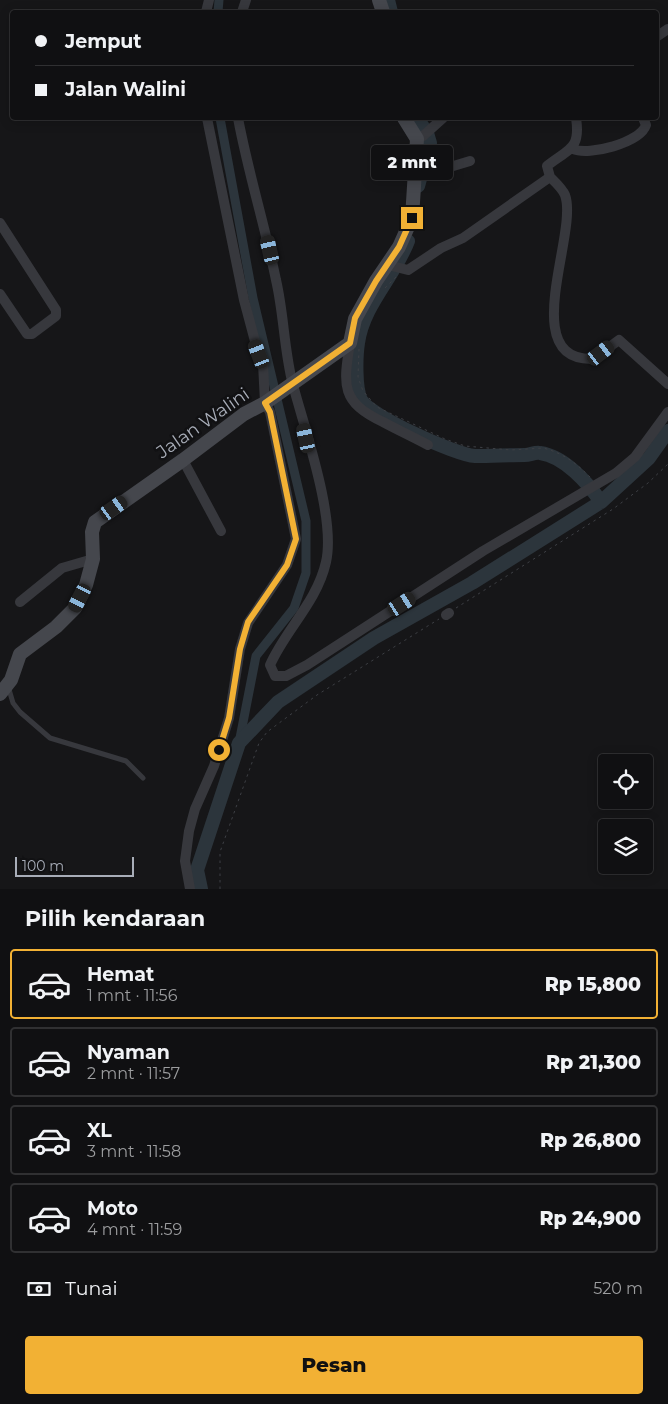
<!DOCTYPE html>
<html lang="id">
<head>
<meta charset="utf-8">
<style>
	body { margin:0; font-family:Montserrat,sans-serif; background:#1e1e20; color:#f1f3f6; height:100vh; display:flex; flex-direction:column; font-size:19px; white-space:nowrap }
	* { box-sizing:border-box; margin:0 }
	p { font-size:16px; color:#9c9d9f }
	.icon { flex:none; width:28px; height:28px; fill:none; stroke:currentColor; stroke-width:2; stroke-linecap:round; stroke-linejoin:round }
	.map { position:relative; height:889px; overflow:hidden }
	.panel { display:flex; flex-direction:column; background:#101012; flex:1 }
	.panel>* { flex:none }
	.top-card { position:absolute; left:10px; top:10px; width:649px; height:110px; border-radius:5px; box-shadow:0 2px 12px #0003,0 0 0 1px #303032; display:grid; align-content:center; height:110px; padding:0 25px; background:#101012 }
	.buttons { position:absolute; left:598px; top:754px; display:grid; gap:10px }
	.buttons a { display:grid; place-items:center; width:55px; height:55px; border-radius:5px; background:#101012; box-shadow:0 2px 12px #0003,0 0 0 1px #303032; font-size:25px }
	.scale { position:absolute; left:15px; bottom:12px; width:119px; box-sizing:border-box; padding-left:5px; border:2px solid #a8adb8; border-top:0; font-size:14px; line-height:18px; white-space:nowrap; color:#a8adb8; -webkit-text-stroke:4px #111113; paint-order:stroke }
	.end { position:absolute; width:22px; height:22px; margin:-11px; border:6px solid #f2b134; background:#111; box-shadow:0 0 0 2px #111 }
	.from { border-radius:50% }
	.bubble { position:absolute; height:35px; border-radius:5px; background:#101012; box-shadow:0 2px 12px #0003,0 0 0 1px #303032; font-size:16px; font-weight:800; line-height:35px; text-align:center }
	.car { position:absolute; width:15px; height:30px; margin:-15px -8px; border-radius:6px; box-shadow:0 0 4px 1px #0007; background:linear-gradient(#222 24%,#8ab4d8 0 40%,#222 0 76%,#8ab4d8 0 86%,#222 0) }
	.top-card b { display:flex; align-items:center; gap:18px; height:48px; font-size:19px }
	.top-card b+b { border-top:1px solid #303032 }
	.top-card i { width:12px; height:12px; background:#f1f3f6 }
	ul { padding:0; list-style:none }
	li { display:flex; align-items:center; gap:15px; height:70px; margin:0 10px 8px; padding:0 15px; border:2px solid #303032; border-radius:5px }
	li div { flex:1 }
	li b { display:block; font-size:19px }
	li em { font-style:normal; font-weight:800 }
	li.selected { border-color:#f2b134 }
	li>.icon { width:45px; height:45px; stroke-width:1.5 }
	h2 { padding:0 25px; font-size:22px; line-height:60px }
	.pay { display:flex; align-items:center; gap:12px; height:55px; padding:0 25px; font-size:19px }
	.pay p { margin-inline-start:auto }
	.cta { display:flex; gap:10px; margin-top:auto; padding:10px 25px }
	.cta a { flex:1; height:58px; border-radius:5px; background:#f2b134; color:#111; font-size:20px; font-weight:800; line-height:58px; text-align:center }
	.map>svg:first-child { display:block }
</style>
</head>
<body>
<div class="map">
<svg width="668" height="889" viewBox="0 0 668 889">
	<rect width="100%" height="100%" fill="#161618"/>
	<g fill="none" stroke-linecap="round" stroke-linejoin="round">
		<path stroke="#2c353c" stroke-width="9" d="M218,12L219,0
			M220,118L253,298L306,521V573L294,608L256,656L239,743"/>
		<path stroke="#2c353c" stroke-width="14" d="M388,0L391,12
			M417,118L427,133L430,143L418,186
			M601,502L649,458L668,431
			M201,889L197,870L239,743L278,702L374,638L472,583L601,502C588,483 564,456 540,453C535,452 530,455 525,455C509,455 492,456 475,456C456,455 370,416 361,400C355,388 356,356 358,343C363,305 395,276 408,241"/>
		<path stroke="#3d3f44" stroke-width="1" stroke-dasharray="2.5 4" stroke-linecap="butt" d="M385,288L396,277
			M359,349L358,377L363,391L377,407L445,439L465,446L511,450L543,448C563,453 576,463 590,477
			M456,608L613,509L648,483L668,464
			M220,889V852L259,743L267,732L317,695L439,619"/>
		<path stroke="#37383d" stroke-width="5" d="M8,686L13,703L20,712L50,738L126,761L143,778"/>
		<path stroke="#37383d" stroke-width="10" d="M206,12L209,0
			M242,12L246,0
			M656,37L668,29
			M238,118C248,172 265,226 276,280C284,314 284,351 293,385C305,430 336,519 326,562C317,602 286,629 270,665L275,676H286L307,665L483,551L616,473L635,457L668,412
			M417,139L423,136L443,118
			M416,149L426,150L450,167L470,161
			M573,149C589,156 640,143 646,125L643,118
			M550,177C555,182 562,188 565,195C579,233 516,361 593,359L619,340L668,384
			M0,223L56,310V316L32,334H27L0,294
			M388,265L408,270L441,248L463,238L550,177L547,166C568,149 581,150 576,118
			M350,343C343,386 341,402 383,422C398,430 413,437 428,445
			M183,460L221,531
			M20,602L62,568L93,559
			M446,615L449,613
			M190,889L185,861L189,831L195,809L214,766L229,718L240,649L248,623L287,565L296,539L270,412L265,403L263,363L256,345L244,300L207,118"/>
		<path stroke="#45474d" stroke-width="14" d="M379,0L383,12
			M0,694L11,680L20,654L56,627L75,608L86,585L93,559L92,532L95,522L183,460L244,414L265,403L350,343L355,319L376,281L399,247L412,218L417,139L404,118"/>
	</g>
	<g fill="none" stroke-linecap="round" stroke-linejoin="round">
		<path stroke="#f2b134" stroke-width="6" d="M219,750L229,718L240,649L248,622L287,565L296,539L270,412L265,403L350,343L355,318L376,281L399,247L412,218"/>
	</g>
	<g text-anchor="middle" stroke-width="5" stroke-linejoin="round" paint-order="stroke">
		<g font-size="18" fill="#a8adb8" stroke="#111113">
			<text transform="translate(203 423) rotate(-35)" y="6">Jalan Walini</text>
		</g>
	</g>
</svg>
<div class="buttons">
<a><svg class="icon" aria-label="locate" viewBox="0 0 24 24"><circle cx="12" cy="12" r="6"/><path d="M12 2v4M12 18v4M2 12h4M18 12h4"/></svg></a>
<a><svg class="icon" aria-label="layers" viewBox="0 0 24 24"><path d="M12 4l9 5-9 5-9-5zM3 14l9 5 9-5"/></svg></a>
</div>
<div class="scale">100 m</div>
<i class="end from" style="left:219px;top:750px"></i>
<i class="end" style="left:412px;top:218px"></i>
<div class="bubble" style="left:371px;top:145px;width:82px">2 mnt</div>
<i class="car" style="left:270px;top:250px;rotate:347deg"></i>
<i class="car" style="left:601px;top:353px;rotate:53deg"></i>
<i class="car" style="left:259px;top:354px;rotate:339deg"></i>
<i class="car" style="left:306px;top:438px;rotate:348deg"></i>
<i class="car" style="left:114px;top:508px;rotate:55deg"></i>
<i class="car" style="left:80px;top:598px;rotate:207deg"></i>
<i class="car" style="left:402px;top:604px;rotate:57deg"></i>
<div class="top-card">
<b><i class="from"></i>Jemput</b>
<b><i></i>Jalan Walini</b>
</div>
</div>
<section class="panel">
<h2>Pilih kendaraan</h2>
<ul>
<li class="selected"><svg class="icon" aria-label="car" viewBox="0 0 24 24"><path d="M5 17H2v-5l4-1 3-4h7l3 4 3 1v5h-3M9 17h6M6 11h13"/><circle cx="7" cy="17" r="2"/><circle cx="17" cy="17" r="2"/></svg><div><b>Hemat</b><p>1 mnt · 11:56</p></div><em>Rp 15,800</em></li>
<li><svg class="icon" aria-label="car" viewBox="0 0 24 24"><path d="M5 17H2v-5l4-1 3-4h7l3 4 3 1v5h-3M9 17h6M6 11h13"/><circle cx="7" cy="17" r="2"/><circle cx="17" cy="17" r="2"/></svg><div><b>Nyaman</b><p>2 mnt · 11:57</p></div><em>Rp 21,300</em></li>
<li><svg class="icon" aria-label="car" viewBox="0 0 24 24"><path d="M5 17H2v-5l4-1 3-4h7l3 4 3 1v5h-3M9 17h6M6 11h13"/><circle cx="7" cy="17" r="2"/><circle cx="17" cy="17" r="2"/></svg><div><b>XL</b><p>3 mnt · 11:58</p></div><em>Rp 26,800</em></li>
<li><svg class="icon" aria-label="car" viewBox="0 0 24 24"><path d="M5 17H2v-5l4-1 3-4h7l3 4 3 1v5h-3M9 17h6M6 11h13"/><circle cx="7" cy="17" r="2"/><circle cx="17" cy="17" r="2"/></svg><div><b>Moto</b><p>4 mnt · 11:59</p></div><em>Rp 24,900</em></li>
</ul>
<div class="pay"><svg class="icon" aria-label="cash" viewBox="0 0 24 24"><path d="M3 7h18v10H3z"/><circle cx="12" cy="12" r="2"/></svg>Tunai<p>520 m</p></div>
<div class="cta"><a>Pesan</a></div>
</section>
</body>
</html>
